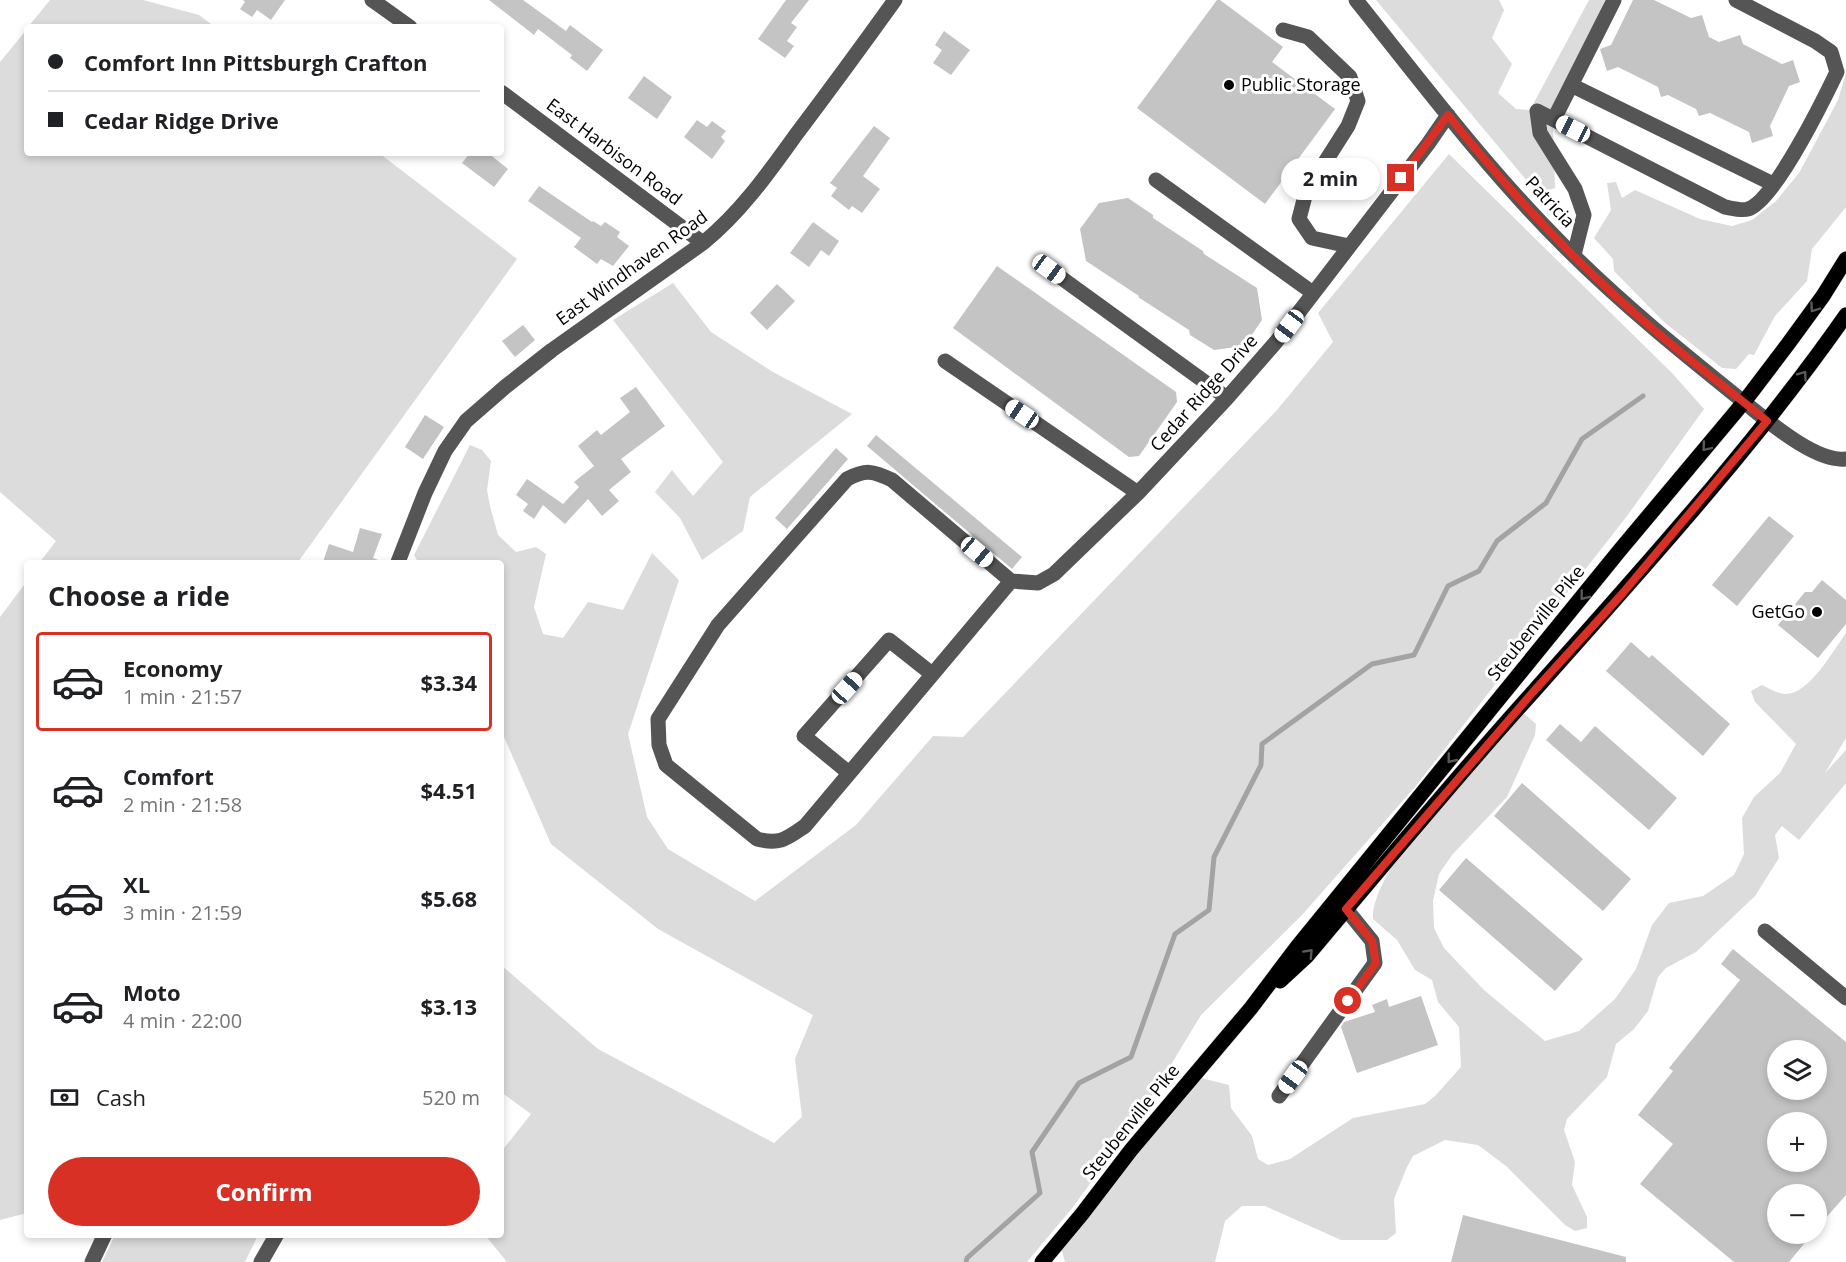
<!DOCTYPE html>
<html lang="en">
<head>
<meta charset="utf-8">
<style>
	body { margin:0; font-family:"Open Sans",sans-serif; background:#f2f2f2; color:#202124; height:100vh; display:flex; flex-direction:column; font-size:22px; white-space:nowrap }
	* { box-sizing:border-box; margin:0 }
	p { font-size:20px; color:#757577 }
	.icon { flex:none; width:33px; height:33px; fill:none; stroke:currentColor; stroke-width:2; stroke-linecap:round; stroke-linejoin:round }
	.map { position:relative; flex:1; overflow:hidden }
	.details { position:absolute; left:24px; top:560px; width:480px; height:678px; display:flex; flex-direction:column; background:#fff; border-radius:6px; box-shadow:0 3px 9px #0003 }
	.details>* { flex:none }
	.guide { position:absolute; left:24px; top:24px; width:480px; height:132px; border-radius:6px; box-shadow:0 3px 9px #0003; display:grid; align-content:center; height:132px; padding:0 24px; background:#fff }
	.buttons { position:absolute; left:1767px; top:1040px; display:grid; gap:12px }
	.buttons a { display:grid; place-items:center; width:60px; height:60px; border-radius:50%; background:#fff; box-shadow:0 3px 9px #0003; font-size:30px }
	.end { position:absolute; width:27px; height:27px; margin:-14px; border:8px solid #d93025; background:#fff; box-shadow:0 0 0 3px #fff }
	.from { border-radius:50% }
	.bubble { position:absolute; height:42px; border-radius:21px; background:#fff; box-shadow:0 3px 9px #0003; font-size:20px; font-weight:700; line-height:42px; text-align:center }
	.car { position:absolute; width:18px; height:36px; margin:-18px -9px; border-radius:8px; box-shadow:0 0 4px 2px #0007; background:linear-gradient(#fff 24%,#345 0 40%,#fff 0 76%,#345 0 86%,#fff 0) }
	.guide b { display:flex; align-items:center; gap:21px; height:57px; font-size:22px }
	.guide b+b { border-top:2px solid #e0e0e0 }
	.guide i { width:15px; height:15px; background:#202124 }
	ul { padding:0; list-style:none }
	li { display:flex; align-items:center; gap:18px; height:99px; margin:0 12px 9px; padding:0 12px; border:3px solid transparent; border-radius:6px }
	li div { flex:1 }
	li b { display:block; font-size:22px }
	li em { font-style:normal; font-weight:700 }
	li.current { border-color:#d93025 }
	li>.icon { width:54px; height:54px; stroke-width:1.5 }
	h2 { padding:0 24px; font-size:27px; line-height:72px }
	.pay { display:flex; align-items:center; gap:15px; height:66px; padding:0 24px; font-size:22px }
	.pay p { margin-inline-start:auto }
	.primary-button { display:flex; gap:12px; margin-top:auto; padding:12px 24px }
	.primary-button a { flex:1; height:69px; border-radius:36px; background:#d93025; color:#fff; font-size:24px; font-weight:700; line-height:69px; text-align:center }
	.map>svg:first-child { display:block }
</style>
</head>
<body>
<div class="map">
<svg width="1846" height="1262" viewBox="0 0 1846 1262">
	<rect width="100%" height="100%" fill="#fff"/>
	<path fill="#dcdcdc" d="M50,0H143L199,15L215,27H28Z
		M1376,0H1499L1504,10L1492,38L1512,64L1498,93L1516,109L1530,110L1589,0H1605L1553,126L1555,188L1538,194Z
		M27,29V153H379L517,259L298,562H40L56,541L0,492V62Z
		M1846,73V207L1812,249L1807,281L1775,316L1754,355L1749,354L1736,369L1722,368L1664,322L1614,271L1613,259L1594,238L1611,210L1607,183L1616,182L1622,198L1635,190L1700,219L1732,226L1752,220L1776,201L1799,173L1838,100Z
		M1449,154L1672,373L1704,409L1627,516L1415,787L1302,915L1201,1015L1143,1111L1073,1207L1027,1262H507L485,1235L501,1234V1152L531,1114L501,1092V965L598,1049L774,1143L802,1117L795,1059L813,1015L658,929L551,844L501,730V562H418L414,555L470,445L482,450L491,461L487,490L490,506L498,535L516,552L536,547L546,554L534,607L543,634L563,638L588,602L623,610L652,553L679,580L628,734L647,817L668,849L755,901L856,825L933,736L963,737L1277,410L1333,342L1318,313Z
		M673,283L711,332L773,372L852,414L750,497L743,531L702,560L680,518L655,492L672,470L693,496L723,462L613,320Z
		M27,581V1213L0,1220V617Z
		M1846,633V738L1825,773L1846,750V783L1799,840L1782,826L1775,835L1779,858L1755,896L1696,952L1666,968L1658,977L1648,1011L1634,1029L1616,1044L1607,1077L1567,1119L1564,1130L1575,1162L1572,1185L1587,1217V1228L1575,1231L1565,1225L1506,1166L1478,1145L1445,1140L1413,1156L1407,1167L1394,1199L1396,1233L1387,1240H1341L1265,1206H1242L1225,1221L1215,1262H1065L1060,1244L1197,1077L1229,1085L1231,1108L1252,1136L1258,1159L1268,1165L1290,1159L1353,1118L1425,1104L1435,1096L1461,1067L1459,1027L1438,1002L1432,980L1415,970L1397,940L1373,919C1371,866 1484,752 1520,710L1536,724L1535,735L1507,797L1452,855L1439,874L1433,901L1434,928L1444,948L1484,990L1545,1041L1579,1031L1615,999L1636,969L1652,925L1669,903L1703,896L1734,875L1744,854L1742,818L1754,797L1780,773L1796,744L1755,702L1751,691L1762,685C1768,688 1776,693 1784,694C1808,696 1833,651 1846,633Z
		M115,1235V1234L258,1235L245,1262H102Z"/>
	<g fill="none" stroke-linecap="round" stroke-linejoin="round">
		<path stroke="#a3a3a3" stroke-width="5" d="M966,1262L967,1258L1040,1193L1032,1152L1079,1083L1131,1057L1175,934L1209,910L1214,857L1261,765L1262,744L1372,664L1414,655L1448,586L1479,571L1497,541L1546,503L1582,439L1643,396"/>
	</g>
	<path fill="#c4c4c4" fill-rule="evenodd" d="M243,0H285L271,20L257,10L252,17L240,9L245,2Z
		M489,0H523L566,31L570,25L603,50L587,71L570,58L572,55L538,29L534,35Z
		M786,0H809L791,23L797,27L787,41L794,46L785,58L758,39Z
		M1217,0H1220L1283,47L1272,62L1335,109L1265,204L1137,108Z
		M1633,0H1654L1691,18L1702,15L1709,37L1719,42L1740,35L1743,44L1782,64L1793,60L1800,82L1789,86L1770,126L1773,136L1752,143L1749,132L1710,113L1699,116L1696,109L1668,95L1661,97L1658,87L1618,67L1607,71L1600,49L1611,45Z
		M944,31L970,50L951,75L933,63L942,50L935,45Z
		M644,76L672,97L657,119L628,98Z
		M697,120L707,127L712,121L726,131L721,137L725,141L712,159L684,137Z
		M874,126L890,138L863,176L880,189L862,213L852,206L849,210L831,196L837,188L830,183Z
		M470,153H488L508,169L494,187L462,163Z
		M539,186L592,222L593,221L601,226L605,222L620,232L617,237L629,246L613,266L601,259L597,264L574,247L581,238L528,201Z
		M1128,198L1153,215V218L1203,251L1204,254L1257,288L1262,320L1244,346L1214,350L1190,335L1189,330L1138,297L1139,296L1086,261L1080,229L1099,203Z
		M813,222L839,241L829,256L821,250L809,267L790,253Z
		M997,266L1176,392L1177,402L1139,456L1129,457L953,328Z
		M777,284L795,301L767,330L750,313Z
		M523,325L535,340L515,357L502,341Z
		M636,387L665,426L621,459L631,472L609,490L619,501L602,516L588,499L565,524L543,505L534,519L523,511L528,504L516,495L527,479L563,504L579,487L574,482L594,466L578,446L597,430L601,435L630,412L620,398Z
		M425,415L444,427L423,459L405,447Z
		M876,435L1022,557L1012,569L867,446Z
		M836,448L848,459L787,529L775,518Z
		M1769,516L1794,536L1737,606L1712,585Z
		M360,528L382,534L373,558L378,560L377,562H323L329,544L353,552Z
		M1822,580L1846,600V624L1818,658L1778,625L1805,592H1812Z
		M1631,642L1649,658L1652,655L1730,724L1703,756L1606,671Z
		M1560,724L1581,742L1595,726L1677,798L1649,830L1546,740Z
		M1522,783L1631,879L1603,911L1494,816Z
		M1466,858L1583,959L1555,991L1439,890Z
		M1733,949L1846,1042V1195L1816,1229V1194H1778V1233H1813L1789,1262H1734L1640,1184L1673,1144L1638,1115L1673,1071L1669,1068L1740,980L1721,964ZM1778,1050H1816V1089H1778ZM1778,1122H1816V1161H1778Z
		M1421,996L1438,1045L1357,1073L1341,1027L1344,1022L1375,1012L1372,1005L1387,999L1389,1007Z
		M1463,1215L1626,1257V1262H1451Z"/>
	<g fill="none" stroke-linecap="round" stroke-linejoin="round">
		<defs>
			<path id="major" d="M1280,981L1307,956C1382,867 1456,777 1534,691C1642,569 1753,448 1846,315
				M1042,1262L1082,1214L1131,1150L1251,1008L1297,947L1620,550L1744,402L1788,344L1823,296L1846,259"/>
		</defs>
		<use href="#major" stroke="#dbdbdb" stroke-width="16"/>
		<path stroke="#555" stroke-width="15" d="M372,0L410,27
			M1356,0C1424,85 1490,173 1567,249C1623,305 1684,354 1745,403C1768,421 1816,463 1846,459
			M1283,30L1308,37L1350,77L1358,101L1348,126L1306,192L1299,219L1312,238L1349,246
			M1571,85L1773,184
			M501,92L703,243
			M1554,119L1614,0
			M1156,180L1313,293
			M1574,255L1584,215L1575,189L1540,133L1537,111L1725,207C1731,208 1742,211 1748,209C1774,201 1824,99 1837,72L1831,52L1815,41L1736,0
			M1049,269L1227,398
			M945,361L1138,493
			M398,562L425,493L445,451L466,421L505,387L552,350L703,243C740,213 767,175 795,136C829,91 862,46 895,0
			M1011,581L805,826C786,839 780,845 757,839L666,765L659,745L658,719L718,625L847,479C866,469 873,471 892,480L1011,581L1038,583L1054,574L1138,493L1227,398L1276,342L1428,144L1448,115
			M849,773L804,736L889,640L932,674
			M1765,931L1846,998
			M1279,1096L1375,963L1372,941L1346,909
			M92,1262L105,1234
			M261,1262L277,1234"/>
		<use href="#major" stroke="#000" stroke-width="15"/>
	</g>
	<defs><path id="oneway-chevron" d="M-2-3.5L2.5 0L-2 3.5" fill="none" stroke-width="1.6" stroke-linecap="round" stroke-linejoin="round" transform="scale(1.5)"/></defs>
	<g stroke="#595959">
		<use href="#oneway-chevron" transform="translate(1814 308) rotate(125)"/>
		<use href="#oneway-chevron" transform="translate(1803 375) rotate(-54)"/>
		<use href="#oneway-chevron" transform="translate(1706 447) rotate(130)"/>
		<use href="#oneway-chevron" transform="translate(1584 596) rotate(128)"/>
		<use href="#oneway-chevron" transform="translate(1451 759) rotate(129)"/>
		<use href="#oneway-chevron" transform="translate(1309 953) rotate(-47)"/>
	</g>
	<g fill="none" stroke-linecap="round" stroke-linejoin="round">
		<path stroke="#d93025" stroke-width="8" d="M1348,1001L1376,963L1372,941L1346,909L1533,692L1622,594L1767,421C1732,392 1695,365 1660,335C1582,270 1511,194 1448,115L1401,178"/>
	</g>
	<g fill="#000" stroke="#fff" stroke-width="2">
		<circle cx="1229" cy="85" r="6"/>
		<circle cx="1817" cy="612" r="6"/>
	</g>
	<g text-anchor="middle" stroke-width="6" stroke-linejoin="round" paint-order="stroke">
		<g font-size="18" fill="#000" stroke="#fff" text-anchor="start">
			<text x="1241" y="91">Public Storage</text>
			<text x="1805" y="618" text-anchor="end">GetGo</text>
		</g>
		<g font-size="18" fill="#000" stroke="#fff">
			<text transform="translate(614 152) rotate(37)" y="6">East Harbison Road</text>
			<text transform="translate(1550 202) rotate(47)" y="6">Patricia</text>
			<text transform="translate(632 268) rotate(-36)" y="6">East Windhaven Road</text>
			<text transform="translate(1204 393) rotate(-48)" y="6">Cedar Ridge Drive</text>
			<text transform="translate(1536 623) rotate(-51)" y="6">Steubenville Pike</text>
			<text transform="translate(1131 1122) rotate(-51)" y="6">Steubenville Pike</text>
		</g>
	</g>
</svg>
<div class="buttons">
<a><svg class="icon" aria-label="layers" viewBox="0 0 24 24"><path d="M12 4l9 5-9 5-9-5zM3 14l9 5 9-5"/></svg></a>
<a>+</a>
<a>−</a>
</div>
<i class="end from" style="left:1348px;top:1001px"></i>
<i class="end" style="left:1401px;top:178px"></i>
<div class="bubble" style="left:1281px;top:158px;width:99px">2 min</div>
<i class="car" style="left:1573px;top:129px;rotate:297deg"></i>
<i class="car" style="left:1049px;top:269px;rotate:126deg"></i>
<i class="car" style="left:1289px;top:326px;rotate:217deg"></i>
<i class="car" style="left:1022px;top:414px;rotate:304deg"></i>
<i class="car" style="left:977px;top:552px;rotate:130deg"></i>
<i class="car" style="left:847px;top:688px;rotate:42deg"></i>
<i class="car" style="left:1293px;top:1077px;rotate:216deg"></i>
<div class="guide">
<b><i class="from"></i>Comfort Inn Pittsburgh Crafton</b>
<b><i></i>Cedar Ridge Drive</b>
</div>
<section class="details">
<h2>Choose a ride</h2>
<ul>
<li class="current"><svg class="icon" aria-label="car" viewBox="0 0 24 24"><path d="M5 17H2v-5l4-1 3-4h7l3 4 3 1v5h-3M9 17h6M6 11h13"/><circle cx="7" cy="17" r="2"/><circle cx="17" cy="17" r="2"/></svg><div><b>Economy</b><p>1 min · 21:57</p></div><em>$3.34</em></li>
<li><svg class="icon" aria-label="car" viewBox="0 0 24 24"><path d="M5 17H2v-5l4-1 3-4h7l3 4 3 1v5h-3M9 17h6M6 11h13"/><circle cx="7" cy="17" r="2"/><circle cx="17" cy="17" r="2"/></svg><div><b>Comfort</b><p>2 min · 21:58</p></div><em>$4.51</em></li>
<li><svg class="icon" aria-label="car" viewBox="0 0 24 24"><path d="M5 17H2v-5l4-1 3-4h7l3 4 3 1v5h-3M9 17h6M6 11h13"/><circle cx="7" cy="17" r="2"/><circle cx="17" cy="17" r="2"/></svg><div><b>XL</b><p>3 min · 21:59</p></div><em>$5.68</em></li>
<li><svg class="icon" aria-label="car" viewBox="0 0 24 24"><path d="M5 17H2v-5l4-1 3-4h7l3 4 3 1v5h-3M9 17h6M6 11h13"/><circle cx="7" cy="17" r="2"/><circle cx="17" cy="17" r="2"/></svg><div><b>Moto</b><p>4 min · 22:00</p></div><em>$3.13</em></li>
</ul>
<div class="pay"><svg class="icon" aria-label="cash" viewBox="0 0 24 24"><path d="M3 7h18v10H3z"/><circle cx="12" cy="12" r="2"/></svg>Cash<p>520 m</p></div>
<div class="primary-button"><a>Confirm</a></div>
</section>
</div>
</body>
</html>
